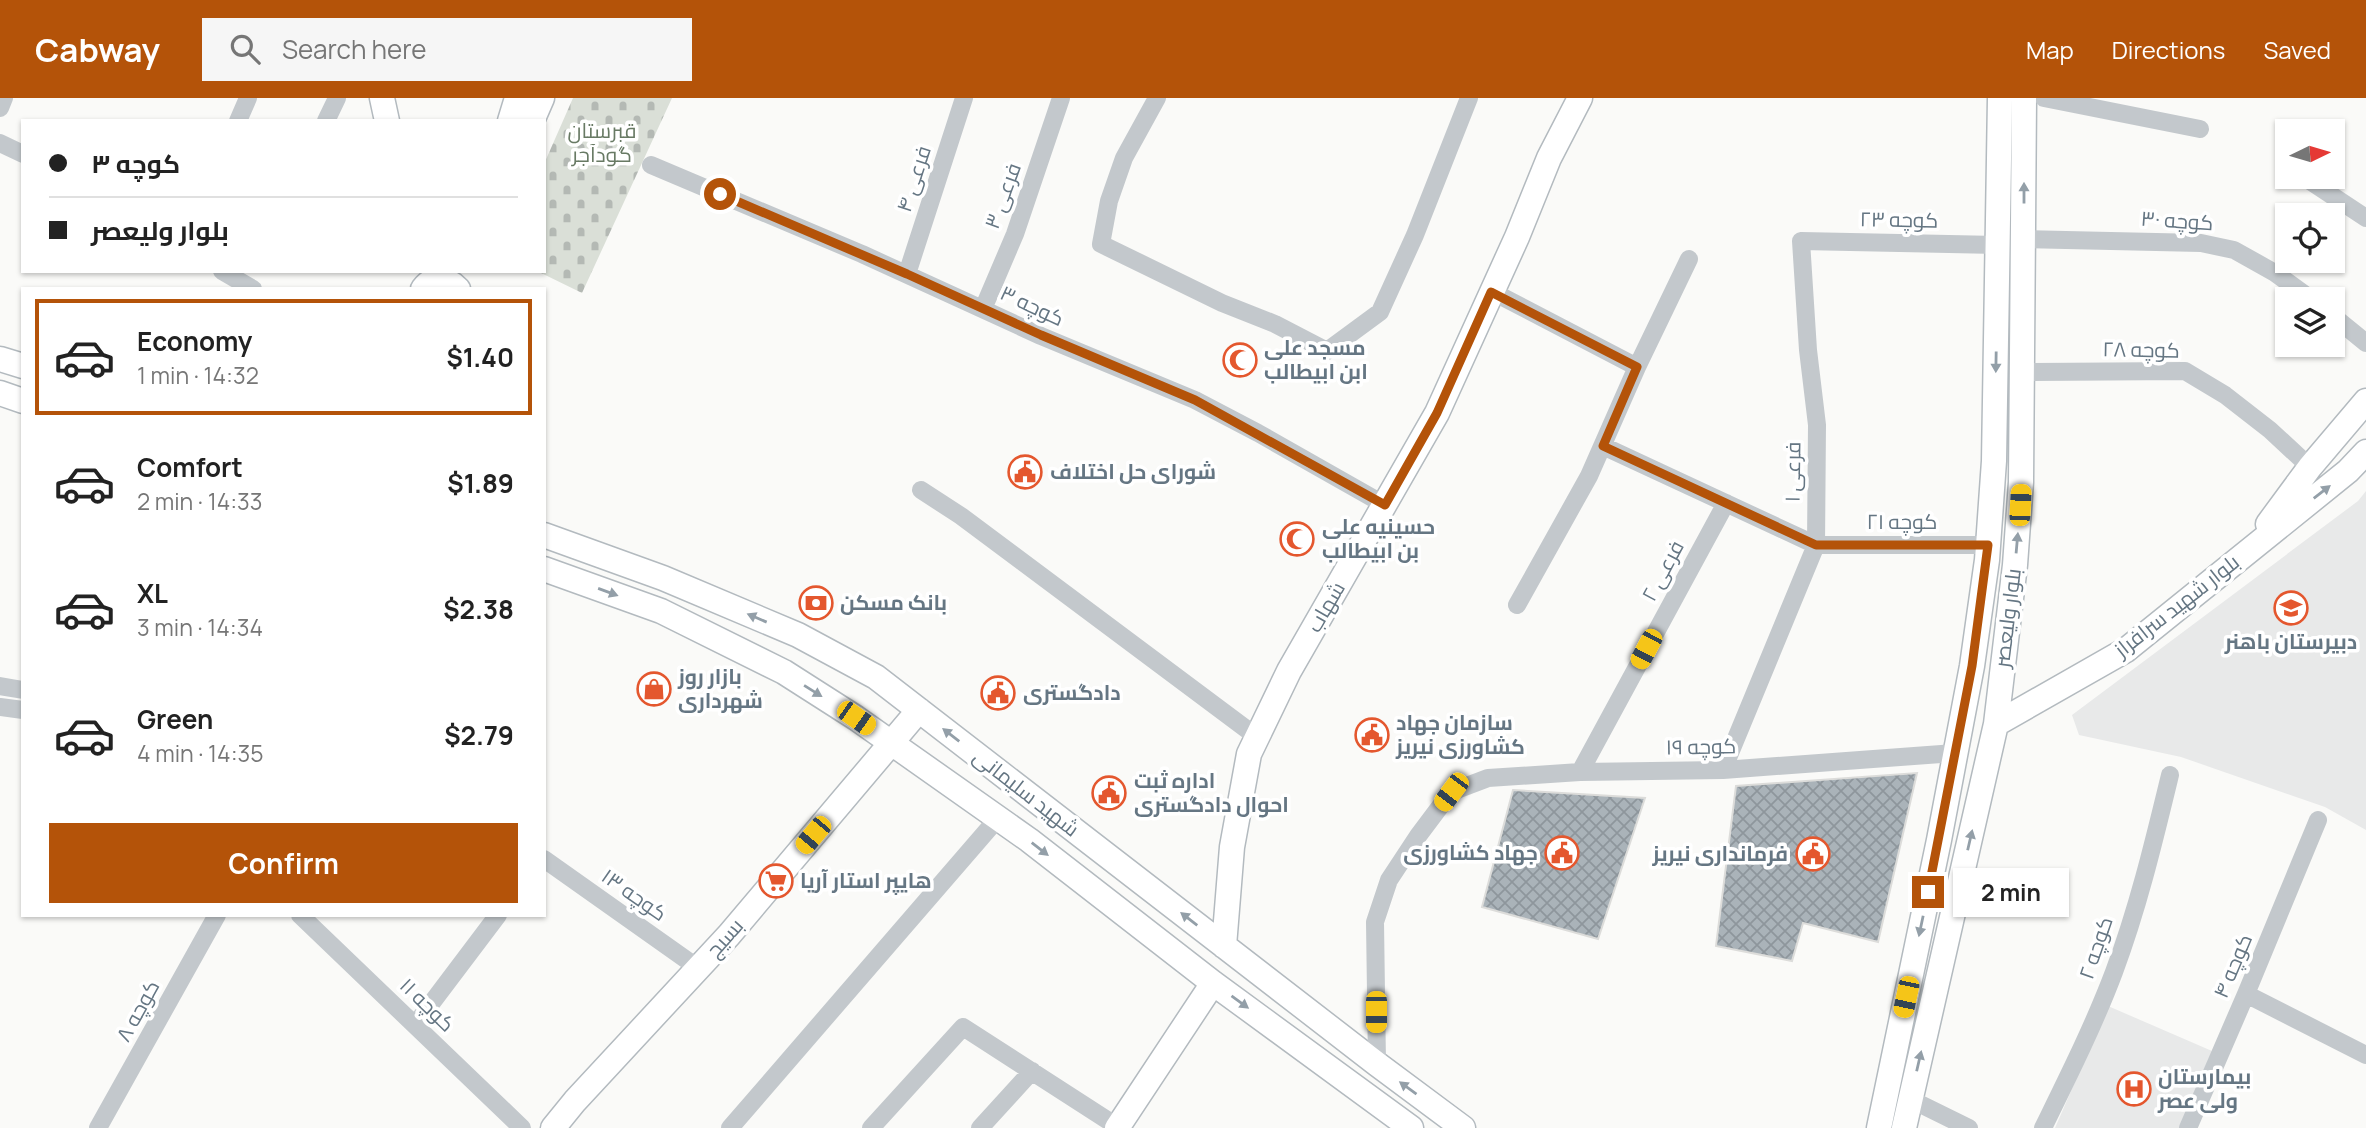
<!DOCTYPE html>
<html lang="en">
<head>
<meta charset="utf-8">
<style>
	body { margin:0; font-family:Manrope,Cairo,sans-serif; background:#f6f6f6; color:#222; height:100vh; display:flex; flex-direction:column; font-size:26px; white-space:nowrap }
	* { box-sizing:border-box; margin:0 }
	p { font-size:23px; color:#767676 }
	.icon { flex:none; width:38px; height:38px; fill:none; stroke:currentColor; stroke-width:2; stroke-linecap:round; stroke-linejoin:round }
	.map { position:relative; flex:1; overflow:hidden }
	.sheet { position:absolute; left:21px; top:189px; width:525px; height:630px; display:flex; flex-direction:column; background:#fff; border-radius:0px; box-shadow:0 2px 5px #0004 }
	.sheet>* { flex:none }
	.top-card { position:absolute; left:21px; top:21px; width:525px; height:154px; border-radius:0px; box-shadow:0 2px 5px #0004; display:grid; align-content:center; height:154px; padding:0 28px; background:#fff }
	.needle { width:46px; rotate:85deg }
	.fabs { position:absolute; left:2275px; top:21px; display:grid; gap:14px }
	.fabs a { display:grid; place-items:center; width:70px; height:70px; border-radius:0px; background:#fff; box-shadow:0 2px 5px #0004; font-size:35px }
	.end { position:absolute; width:32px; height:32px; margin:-16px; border:9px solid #b45309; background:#fff; box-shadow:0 0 0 4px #fff }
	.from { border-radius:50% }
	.bubble { position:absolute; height:49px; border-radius:0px; background:#fff; box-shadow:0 2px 5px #0004; font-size:23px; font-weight:700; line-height:49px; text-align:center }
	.car { position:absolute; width:21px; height:42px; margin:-21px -10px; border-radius:9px; box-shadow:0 0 5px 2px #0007; background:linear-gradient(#f5c518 24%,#345 0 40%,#f5c518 0 76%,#345 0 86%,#f5c518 0) }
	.top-card b { display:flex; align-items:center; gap:24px; height:66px; font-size:26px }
	.top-card b+b { border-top:2px solid #e0e0e0 }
	.top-card i { width:18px; height:18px; background:#222 }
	ul { padding:12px 0 0; list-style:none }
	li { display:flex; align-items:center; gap:21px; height:116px; margin:0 14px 10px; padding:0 14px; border:4px solid transparent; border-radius:0px }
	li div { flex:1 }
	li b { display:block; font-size:26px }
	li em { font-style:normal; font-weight:700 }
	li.selected { border-color:#b45309 }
	li>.icon { width:63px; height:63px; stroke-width:1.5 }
	.button { display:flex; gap:14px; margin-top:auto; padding:14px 28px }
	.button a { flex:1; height:80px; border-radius:0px; background:#b45309; color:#fff; font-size:28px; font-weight:700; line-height:80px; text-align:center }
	header { display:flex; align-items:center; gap:42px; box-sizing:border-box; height:98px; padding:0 35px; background:#b45309; color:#fff }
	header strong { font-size:33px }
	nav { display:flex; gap:38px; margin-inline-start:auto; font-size:24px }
	.search { width:490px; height:63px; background:#f6f6f6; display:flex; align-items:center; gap:18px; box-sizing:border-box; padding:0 24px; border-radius:0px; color:#767676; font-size:26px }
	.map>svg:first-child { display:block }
</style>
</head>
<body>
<header>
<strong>Cabway</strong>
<div class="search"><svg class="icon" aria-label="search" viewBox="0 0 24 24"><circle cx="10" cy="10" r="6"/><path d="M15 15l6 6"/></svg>Search here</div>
<nav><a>Map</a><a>Directions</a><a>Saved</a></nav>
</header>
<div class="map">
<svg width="2366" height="1030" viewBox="0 0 2366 1030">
	<defs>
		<pattern id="cemetery-stones" width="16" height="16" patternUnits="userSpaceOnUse" patternTransform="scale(1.75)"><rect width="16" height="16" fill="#dadfd7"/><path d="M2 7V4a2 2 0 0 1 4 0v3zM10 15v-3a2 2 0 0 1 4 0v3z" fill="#b4b9b4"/></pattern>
		<pattern id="building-cross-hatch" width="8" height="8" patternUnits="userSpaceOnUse" patternTransform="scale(1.75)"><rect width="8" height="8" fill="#aab3b9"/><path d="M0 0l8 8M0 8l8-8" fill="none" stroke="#8e969c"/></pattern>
	</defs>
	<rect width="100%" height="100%" fill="#fafaf8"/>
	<path fill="#e8e9e9" d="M2366,393V732L2325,709L2181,659L2079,637L2072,617L2358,403Z
		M2108,908L2212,953L2179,1030H2055Z"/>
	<path fill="url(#cemetery-stones)" d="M573,0H672L582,195L537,173H544V66Z"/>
	<path fill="url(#building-cross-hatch)" stroke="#dcdcda" stroke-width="2" d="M1917,675L1878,844L1803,825L1792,863L1716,848L1736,688Z
		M1513,692L1645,700L1598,841L1482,809Z"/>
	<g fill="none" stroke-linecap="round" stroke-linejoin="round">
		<defs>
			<path id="secondary" d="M382,0L387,23
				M510,23L517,0
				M532,23L542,0
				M423,191C433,178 447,179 458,191
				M0,261L23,268
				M0,295L23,303
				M2268,426L2310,369L2366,303
				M544,437L663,480L798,537L876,579L1377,966L1463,1030
				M544,471L661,513L784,574L856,620L1029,742L1213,885L1411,1030
				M1996,626L2126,552L2348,373L2366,354
				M1224,848L1232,749L1249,656L1289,573L1437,315L1517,139L1549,60L1580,0
				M553,1030L575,1003L729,837L919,612
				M1117,1030L1213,885
				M1879,1030L1939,742L1972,568L1987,462L1994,363L2000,0
				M1904,1030L1996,626L2015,467L2021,384L2024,0"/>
		</defs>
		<use href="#secondary" stroke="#b3babf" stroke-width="27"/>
		<path stroke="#c3c8cc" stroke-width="18" d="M1157,0L1124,60L1109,103L1101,146L1222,205L1275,226L1327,253L1380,214L1415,137L1469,0
			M2044,0L2200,31
			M0,10L4,0
			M238,23L248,0
			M326,23L337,0
			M0,45L23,56
			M651,67L862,156L1041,238L1195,302L1258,335L1385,407
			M2307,81L2366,120
			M2024,141L2201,145L2234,152L2275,175L2311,201
			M222,173L253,191
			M907,176L964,0
			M1491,193L1637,269
			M983,211L1015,136L1061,0
			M2333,218L2366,245
			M2022,274L2185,273L2225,297L2270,332L2310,369
			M1603,348L1816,447H1988
			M921,392L961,418L1257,639
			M1517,507L1589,378L1637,269L1689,161
			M0,588L23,592
			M0,609L23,612
			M1723,672L1816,447L1817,327L1808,252L1801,143L1998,147
			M1580,674L1726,405
			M544,761L698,870
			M300,817L522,1030
			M2246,896L2366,957
			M415,927L498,817
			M1377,966L1375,824L1389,782L1418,738L1451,694L1488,680L1580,674L1723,672L1955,655
			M1910,1001L1969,1030
			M98,1030L217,817
			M730,1030L998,720
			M871,1030L963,929L1118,1029
			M980,1030L1032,973
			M2043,1030C2068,979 2094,927 2114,874C2138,810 2154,743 2170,677
			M2188,1030L2246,896L2318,722"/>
		<use href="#secondary" stroke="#fff" stroke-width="24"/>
	</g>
	<defs><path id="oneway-solid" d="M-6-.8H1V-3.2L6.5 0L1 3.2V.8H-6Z" transform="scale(1.75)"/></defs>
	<g fill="#939fa8">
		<use href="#oneway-solid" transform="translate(2024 95) rotate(-90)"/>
		<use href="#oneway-solid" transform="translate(1996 264) rotate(91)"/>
		<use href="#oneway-solid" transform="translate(2322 394) rotate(-38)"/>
		<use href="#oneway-solid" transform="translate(2017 445) rotate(-85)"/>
		<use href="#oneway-solid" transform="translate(608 494) rotate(20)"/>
		<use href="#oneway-solid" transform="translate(757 520) rotate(-157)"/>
		<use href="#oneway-solid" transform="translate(813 593) rotate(32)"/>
		<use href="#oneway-solid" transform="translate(951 637) rotate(-142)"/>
		<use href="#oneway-solid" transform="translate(1970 742) rotate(-77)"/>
		<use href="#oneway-solid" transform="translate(1040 751) rotate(38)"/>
		<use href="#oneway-solid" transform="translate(1189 821) rotate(-142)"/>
		<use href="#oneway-solid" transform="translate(1921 828) rotate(102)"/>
		<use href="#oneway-solid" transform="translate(1240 904) rotate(36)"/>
		<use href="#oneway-solid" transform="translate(1919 963) rotate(-77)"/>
		<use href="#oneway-solid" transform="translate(1408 990) rotate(-144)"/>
	</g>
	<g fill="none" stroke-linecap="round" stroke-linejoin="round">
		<path stroke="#b45309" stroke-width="9" d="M720,96L907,176L1041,237L1195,302L1385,407L1437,315L1491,194L1637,269L1603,348L1816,447H1988L1972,568L1928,794"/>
	</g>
	<defs>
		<symbol id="mosque-ring" viewBox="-11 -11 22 22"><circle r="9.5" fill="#fff" stroke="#e4572e" stroke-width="1.5"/><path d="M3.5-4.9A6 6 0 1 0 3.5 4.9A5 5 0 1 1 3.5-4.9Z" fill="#e4572e"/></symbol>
		<symbol id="civic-ring" viewBox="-11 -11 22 22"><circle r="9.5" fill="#fff" stroke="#e4572e" stroke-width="1.5"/><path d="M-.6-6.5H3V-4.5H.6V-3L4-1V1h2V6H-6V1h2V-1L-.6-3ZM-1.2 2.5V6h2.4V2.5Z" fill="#e4572e"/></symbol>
		<symbol id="bank-ring" viewBox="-11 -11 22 22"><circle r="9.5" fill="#fff" stroke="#e4572e" stroke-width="1.5"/><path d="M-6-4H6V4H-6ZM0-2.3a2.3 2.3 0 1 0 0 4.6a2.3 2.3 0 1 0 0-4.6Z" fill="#e4572e"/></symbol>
		<symbol id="school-ring" viewBox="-11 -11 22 22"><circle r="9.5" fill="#fff" stroke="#e4572e" stroke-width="1.5"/><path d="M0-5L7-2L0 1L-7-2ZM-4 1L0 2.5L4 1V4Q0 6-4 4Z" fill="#e4572e"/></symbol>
		<symbol id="shop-ring" viewBox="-11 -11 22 22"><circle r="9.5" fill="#fff" stroke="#e4572e" stroke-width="1.5"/><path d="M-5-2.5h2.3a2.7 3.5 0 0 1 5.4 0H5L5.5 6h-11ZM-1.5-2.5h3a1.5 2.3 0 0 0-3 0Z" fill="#e4572e"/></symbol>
		<symbol id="supermarket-ring" viewBox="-11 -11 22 22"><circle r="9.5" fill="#fff" stroke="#e4572e" stroke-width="1.5"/><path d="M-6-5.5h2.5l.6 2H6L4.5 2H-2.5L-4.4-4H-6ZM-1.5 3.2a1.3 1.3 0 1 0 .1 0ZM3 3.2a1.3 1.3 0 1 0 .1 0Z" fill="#e4572e"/></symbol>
		<symbol id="hospital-ring" viewBox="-11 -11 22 22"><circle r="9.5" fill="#fff" stroke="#e4572e" stroke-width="1.5"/><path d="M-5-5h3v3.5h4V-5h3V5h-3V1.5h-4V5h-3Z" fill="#e4572e"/></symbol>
	</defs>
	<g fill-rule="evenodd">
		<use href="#mosque-ring" x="1221" y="243" width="38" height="38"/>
		<use href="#civic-ring" x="1006" y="355" width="38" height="38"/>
		<use href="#mosque-ring" x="1278" y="422" width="38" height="38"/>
		<use href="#bank-ring" x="797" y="486" width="38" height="38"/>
		<use href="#school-ring" x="2272" y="491" width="38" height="38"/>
		<use href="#shop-ring" x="635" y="572" width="38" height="38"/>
		<use href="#civic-ring" x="979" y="576" width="38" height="38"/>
		<use href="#civic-ring" x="1353" y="618" width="38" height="38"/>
		<use href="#civic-ring" x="1090" y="676" width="38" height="38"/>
		<use href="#civic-ring" x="1543" y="736" width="38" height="38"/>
		<use href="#civic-ring" x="1794" y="737" width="38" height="38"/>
		<use href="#supermarket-ring" x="757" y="764" width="38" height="38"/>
		<use href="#hospital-ring" x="2115" y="972" width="38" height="38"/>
	</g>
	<g text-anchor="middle" stroke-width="7" stroke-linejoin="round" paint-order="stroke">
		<g font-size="21" fill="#687a64" stroke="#fff">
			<text x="602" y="40">قبرستان<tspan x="602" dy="24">گودآجر</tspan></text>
		</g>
		<g font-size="21" fill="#657683" stroke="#fff">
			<text transform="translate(914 81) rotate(-72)" y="7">فرعی ۴</text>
			<text transform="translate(1003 98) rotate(-70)" y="7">فرعی ۳</text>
			<text transform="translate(1899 122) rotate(1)" y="7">کوچه ۲۳</text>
			<text transform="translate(2177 123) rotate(4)" y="7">کوچه ۳۰</text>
			<text transform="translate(1032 208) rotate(25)" y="7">کوچه ۳</text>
			<text transform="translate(2141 252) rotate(1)" y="7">کوچه ۲۸</text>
			<text transform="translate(1793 374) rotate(-89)" y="7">فرعی ۱</text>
			<text x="1902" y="431">کوچه ۲۱</text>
			<text transform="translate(1663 473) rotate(-62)" y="7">فرعی ۲</text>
			<text transform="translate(2177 508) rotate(-38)" y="7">بلوار شهید سرافراز</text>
			<text transform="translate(1326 509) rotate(-60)" y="7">شهاب</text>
			<text transform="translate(2008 520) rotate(-83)" y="7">بلوار ولیعصر</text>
			<text transform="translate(1701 649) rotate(-1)" y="7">کوچه ۱۹</text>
			<text transform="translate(1026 695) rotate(38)" y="7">شهید سلیمانی</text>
			<text transform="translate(634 797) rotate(35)" y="7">کوچه ۱۳</text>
			<text transform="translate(725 840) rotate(-48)" y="7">بسیج</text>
			<text transform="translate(2096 850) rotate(-71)" y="7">کوچه ۲</text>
			<text transform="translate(2233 868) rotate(-67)" y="7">کوچه ۴</text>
			<text transform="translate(427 907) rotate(44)" y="7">کوچه ۱۱</text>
			<text transform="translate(138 913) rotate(-61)" y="7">کوچه ۸</text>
		</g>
		<g font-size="21" font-weight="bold" fill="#657683" stroke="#fff" text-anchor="start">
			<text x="1264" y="257">مسجد علی<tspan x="1264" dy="24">ابن ابیطالب</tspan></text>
			<text x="1050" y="381">شورای حل اختلاف</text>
			<text x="1322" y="436">حسینیه علی<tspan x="1322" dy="24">بن ابیطالب</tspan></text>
			<text x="840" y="512">بانک مسکن</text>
			<text x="2291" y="551" text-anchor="middle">دبیرستان باهنر</text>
			<text x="678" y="586">بازار روز<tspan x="678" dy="24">شهرداری</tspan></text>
			<text x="1023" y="602">دادگستری</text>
			<text x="1396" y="632">سازمان جهاد<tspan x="1396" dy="24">کشاورزی نیریز</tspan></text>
			<text x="1134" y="690">اداره ثبت<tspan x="1134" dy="24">احوال دادگستری</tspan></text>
			<text x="1538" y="762" text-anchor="end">جهاد کشاورزی</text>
			<text x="1788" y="763" text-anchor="end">فرمانداری نیریز</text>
			<text x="800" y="790">هایپر استار آریا</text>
			<text x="2158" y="986">بیمارستان<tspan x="2158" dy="24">ولی عصر</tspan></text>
		</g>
	</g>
</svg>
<div class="fabs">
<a><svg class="needle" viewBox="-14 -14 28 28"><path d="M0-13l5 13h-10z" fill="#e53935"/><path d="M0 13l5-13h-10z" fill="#767676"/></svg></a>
<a><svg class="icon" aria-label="locate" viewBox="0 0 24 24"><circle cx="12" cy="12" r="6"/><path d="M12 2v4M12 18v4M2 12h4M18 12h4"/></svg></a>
<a><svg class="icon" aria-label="layers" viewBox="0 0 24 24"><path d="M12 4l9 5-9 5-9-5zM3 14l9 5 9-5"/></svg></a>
</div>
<i class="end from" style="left:720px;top:96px"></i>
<i class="end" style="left:1928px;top:794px"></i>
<div class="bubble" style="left:1953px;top:770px;width:116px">2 min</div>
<i class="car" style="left:2020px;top:407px;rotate:3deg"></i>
<i class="car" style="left:1646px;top:551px;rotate:208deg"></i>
<i class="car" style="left:856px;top:620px;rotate:125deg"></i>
<i class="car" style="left:1451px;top:694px;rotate:217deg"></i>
<i class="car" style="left:813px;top:737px;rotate:220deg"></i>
<i class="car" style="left:1906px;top:899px;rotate:192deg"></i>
<i class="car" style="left:1376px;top:914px;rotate:180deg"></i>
<div class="top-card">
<b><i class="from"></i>کوچه ۳</b>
<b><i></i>بلوار ولیعصر</b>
</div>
<section class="sheet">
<ul>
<li class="selected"><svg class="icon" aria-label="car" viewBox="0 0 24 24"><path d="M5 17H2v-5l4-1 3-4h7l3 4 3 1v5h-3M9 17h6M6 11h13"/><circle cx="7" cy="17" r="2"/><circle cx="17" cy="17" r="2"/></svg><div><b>Economy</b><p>1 min · 14:32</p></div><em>$1.40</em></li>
<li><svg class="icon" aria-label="car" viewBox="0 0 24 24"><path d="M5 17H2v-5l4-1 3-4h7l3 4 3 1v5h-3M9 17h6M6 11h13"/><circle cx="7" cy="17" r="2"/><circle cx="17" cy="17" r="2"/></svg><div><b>Comfort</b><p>2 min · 14:33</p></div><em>$1.89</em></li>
<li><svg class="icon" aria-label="car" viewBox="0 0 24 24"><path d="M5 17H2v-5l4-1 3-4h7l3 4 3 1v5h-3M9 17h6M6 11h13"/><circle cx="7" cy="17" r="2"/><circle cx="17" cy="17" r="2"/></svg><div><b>XL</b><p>3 min · 14:34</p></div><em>$2.38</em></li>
<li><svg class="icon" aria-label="car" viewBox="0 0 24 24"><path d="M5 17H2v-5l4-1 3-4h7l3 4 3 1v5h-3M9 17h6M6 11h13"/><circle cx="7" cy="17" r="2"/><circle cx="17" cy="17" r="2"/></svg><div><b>Green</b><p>4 min · 14:35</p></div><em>$2.79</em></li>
</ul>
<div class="button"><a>Confirm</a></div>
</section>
</div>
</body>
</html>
